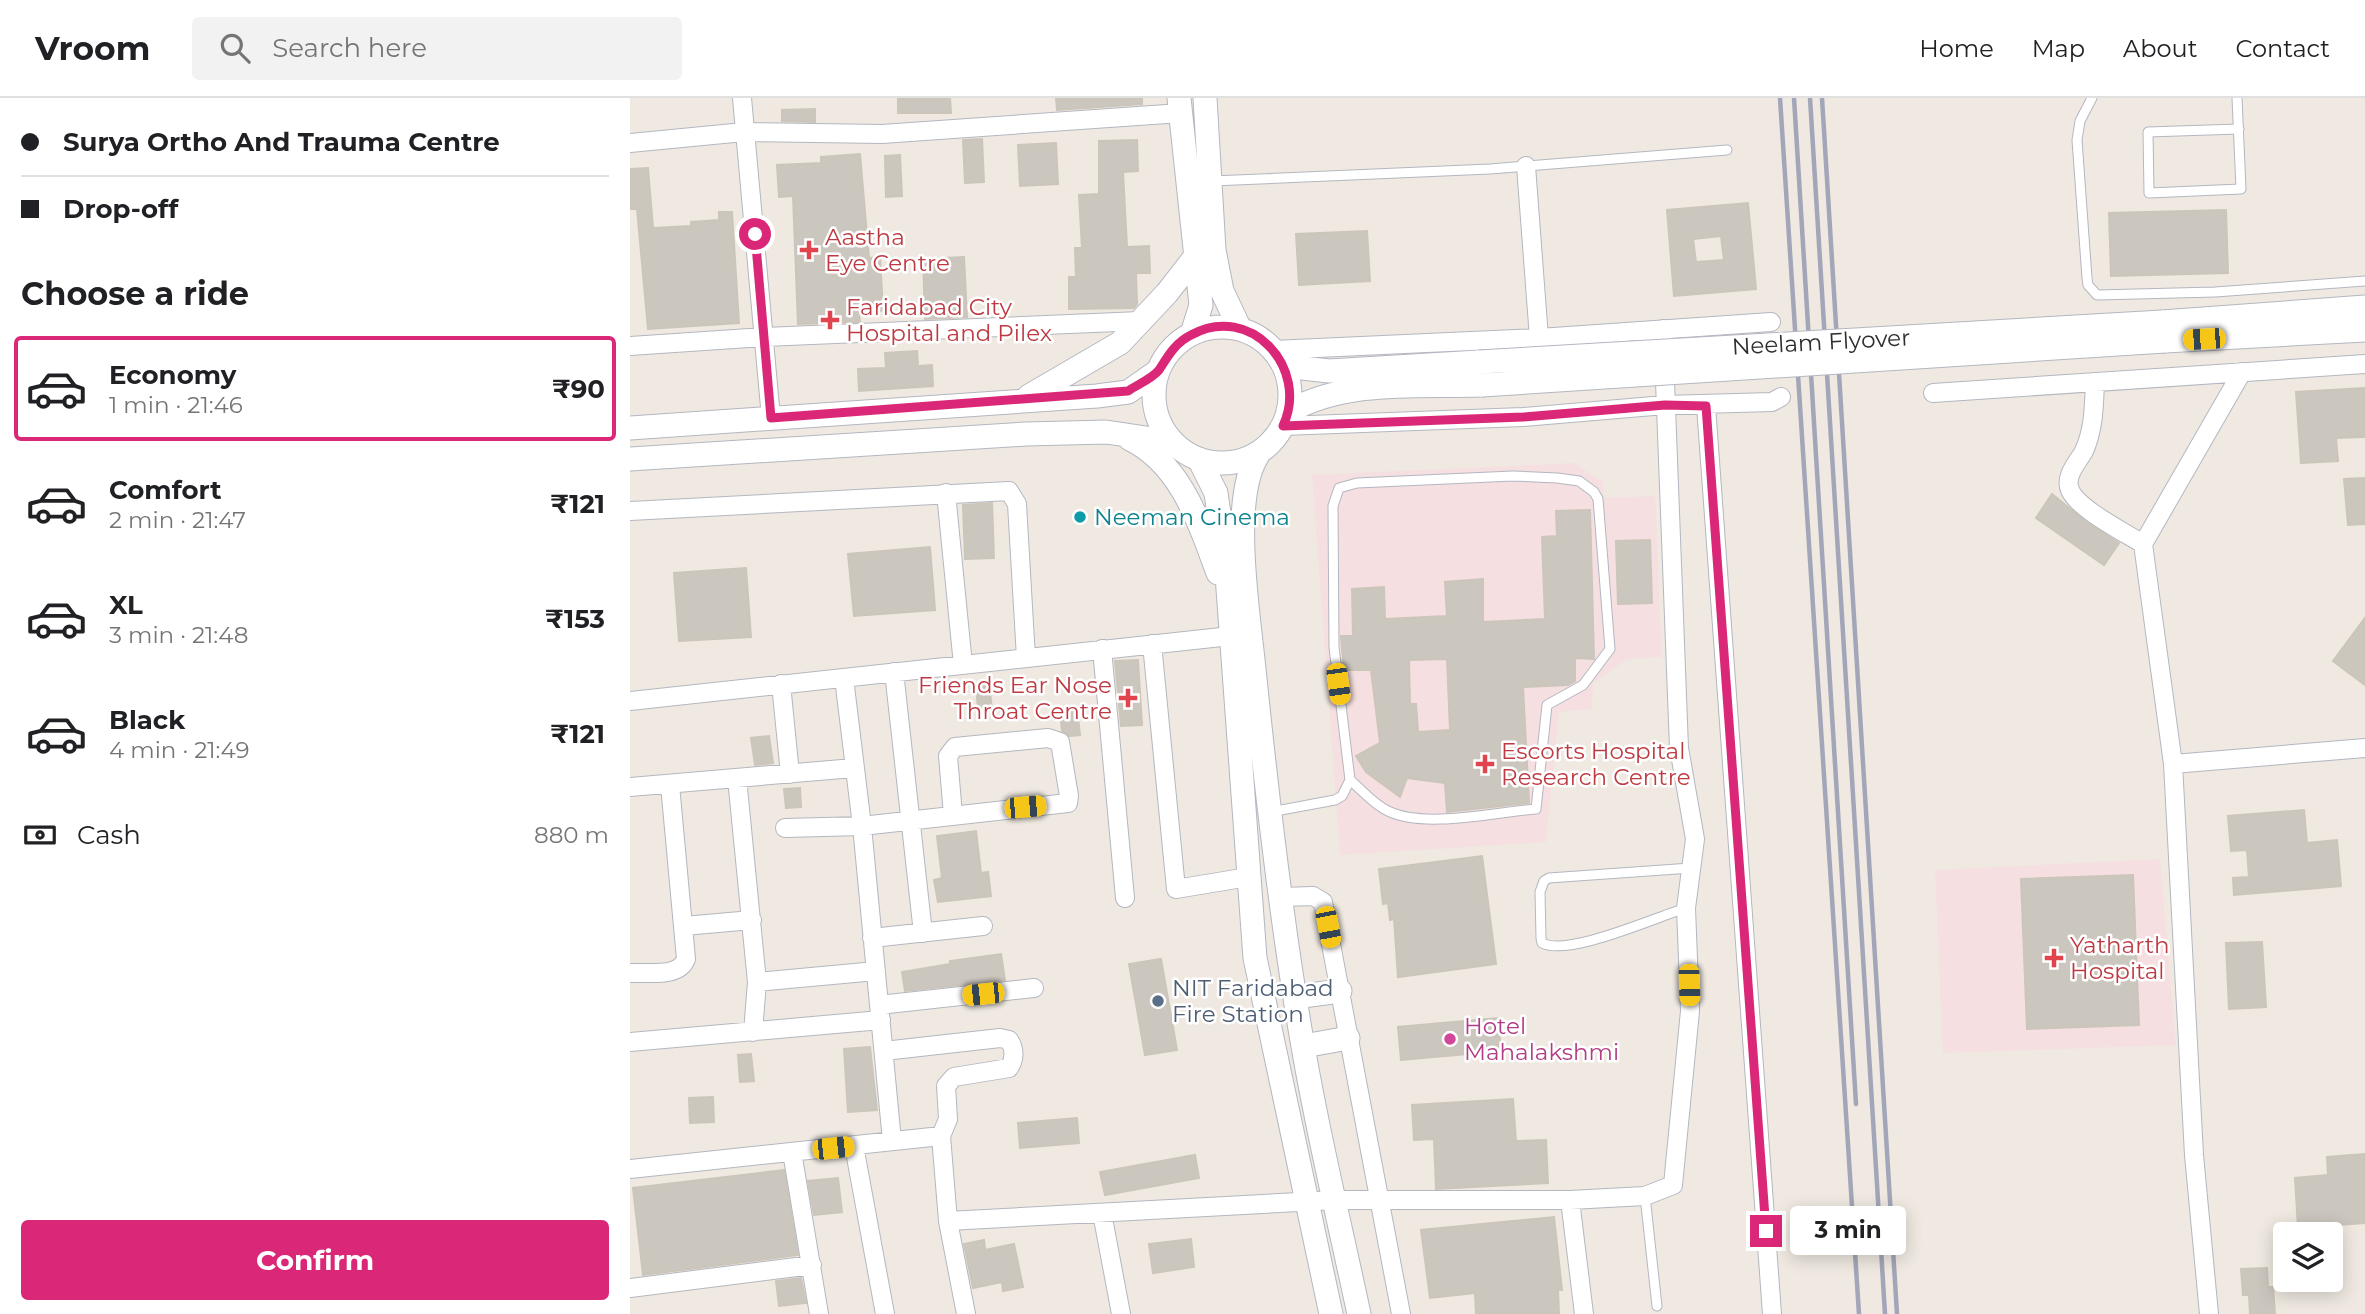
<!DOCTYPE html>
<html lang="en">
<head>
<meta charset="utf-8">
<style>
	body { margin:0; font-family:Montserrat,sans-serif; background:#f2f2f2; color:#202124; height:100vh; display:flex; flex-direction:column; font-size:26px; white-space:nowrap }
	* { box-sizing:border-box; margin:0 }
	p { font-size:23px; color:#757577 }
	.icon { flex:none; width:38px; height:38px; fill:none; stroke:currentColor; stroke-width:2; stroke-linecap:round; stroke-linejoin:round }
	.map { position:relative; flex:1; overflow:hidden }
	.sheet { display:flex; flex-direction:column; background:#fff; width:630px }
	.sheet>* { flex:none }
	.banner { display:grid; align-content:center; height:154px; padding:0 21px; background:#fff }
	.fabs { position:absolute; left:1643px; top:1124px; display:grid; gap:14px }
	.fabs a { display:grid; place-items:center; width:70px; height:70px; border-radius:7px; background:#fff; box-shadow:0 4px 18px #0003; font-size:35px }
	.end { position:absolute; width:32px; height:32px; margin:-16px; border:9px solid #db2777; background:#fff; box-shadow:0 0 0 4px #fff }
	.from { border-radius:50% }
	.bubble { position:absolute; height:49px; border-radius:7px; background:#fff; box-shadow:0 4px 18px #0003; font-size:23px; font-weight:700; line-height:49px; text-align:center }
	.car { position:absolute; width:21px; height:42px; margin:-21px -10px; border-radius:9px; box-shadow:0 0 5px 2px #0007; background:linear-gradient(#f5c518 24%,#345 0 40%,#f5c518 0 76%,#345 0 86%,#f5c518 0) }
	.banner b { display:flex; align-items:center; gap:24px; height:66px; font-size:26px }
	.banner b+b { border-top:2px solid #e0e0e0 }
	.banner i { width:18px; height:18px; background:#202124 }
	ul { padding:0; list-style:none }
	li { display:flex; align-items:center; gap:21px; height:105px; margin:0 14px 10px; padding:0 7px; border:4px solid transparent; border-radius:7px }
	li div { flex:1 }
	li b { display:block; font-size:26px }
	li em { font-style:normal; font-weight:700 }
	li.selected { border-color:#db2777 }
	li>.icon { width:63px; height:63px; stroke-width:1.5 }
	h2 { padding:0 21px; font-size:32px; line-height:84px }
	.pay { display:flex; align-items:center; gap:18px; height:77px; padding:0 21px; font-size:26px }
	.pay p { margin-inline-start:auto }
	.button { display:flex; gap:14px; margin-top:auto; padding:14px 21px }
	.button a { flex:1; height:80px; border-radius:7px; background:#db2777; color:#fff; font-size:28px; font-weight:700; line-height:80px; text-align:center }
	header { display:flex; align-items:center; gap:42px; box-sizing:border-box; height:98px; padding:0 35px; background:#fff; border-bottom:2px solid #e0e0e0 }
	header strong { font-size:33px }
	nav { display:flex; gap:38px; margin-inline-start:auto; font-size:24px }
	.search { width:490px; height:63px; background:#f2f2f2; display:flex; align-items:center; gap:18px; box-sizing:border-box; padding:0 24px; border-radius:7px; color:#757577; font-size:26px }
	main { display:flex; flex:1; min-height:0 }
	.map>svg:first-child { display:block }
</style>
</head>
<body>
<header>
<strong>Vroom</strong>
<div class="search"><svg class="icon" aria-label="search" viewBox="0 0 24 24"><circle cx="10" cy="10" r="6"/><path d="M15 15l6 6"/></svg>Search here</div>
<nav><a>Home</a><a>Map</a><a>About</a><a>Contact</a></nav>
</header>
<main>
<section class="sheet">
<div class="banner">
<b><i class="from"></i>Surya Ortho And Trauma Centre</b>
<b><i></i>Drop-off</b>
</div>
<h2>Choose a ride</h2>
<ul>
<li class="selected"><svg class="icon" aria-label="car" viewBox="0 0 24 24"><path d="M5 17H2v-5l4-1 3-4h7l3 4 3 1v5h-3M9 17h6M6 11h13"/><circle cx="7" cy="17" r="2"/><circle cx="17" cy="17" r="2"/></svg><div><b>Economy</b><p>1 min · 21:46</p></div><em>₹90</em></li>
<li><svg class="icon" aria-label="car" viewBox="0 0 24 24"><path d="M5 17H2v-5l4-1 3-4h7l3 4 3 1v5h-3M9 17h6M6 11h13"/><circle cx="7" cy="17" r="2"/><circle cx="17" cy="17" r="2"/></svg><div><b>Comfort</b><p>2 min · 21:47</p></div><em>₹121</em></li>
<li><svg class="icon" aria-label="car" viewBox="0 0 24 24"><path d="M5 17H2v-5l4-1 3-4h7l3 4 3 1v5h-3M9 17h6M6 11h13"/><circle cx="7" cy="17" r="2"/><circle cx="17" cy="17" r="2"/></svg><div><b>XL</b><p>3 min · 21:48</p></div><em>₹153</em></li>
<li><svg class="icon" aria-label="car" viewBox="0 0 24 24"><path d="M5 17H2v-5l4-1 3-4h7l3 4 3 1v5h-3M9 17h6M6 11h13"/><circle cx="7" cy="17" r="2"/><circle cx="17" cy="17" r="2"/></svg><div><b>Black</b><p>4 min · 21:49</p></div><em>₹121</em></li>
</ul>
<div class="pay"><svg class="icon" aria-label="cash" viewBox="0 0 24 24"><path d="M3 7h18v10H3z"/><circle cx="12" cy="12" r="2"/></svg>Cash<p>880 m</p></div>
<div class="button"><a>Confirm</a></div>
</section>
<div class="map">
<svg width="1735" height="1216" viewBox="0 0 1735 1216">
	<rect width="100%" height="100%" fill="#efe9e1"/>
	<path fill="#f5dfe0" d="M944,365L973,384L974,400L1025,398L1032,559L997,561L963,585L962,611L929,614L916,744L710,757L682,377Z
		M1530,761L1546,947L1313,955L1305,772Z"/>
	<path fill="#cbc7bf" stroke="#cbc5ba" stroke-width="2" fill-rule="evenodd" d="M268,0H320L321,15H268Z
		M426,0H512V6L427,12Z
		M185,11V24L152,23V12Z
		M352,41L354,84L335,85L333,42Z
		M507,42L508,73L493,74L497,149L519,148L520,175H506L507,206L504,210L439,211V179H446L445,150H452L449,97L469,96V43Z
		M426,45L428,86L390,88L388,47Z
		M230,56L239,160L250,159L253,213L229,214L230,224L168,226L163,98L149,99L147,67L191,65V59Z
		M270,57L272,98L256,99L255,58Z
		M18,70L23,130L61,128V124L89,122V114H102L109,225L18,231L7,111H0V71Z
		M1118,105L1126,191L1044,198L1037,112ZM1091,138L1094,162L1066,164L1063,141Z
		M1596,112L1598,175L1481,178L1479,115Z
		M737,133L740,183L669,187L666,136Z
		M334,159L337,219L295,221L293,161Z
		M287,253L288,268L302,267L303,288L229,293L228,271L256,270L255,255Z
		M1735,290V339L1706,340L1708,363L1671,365L1666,294Z
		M1735,380V426L1718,427L1714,381Z
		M1422,396L1455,423L1489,445L1474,467L1406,420Z
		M362,405L364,460L335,461L333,407Z
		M960,412L964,561L945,560V583L938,587L893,589L899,705L817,714L815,685L777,680L770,699L736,674L726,658L750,645L741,572H714L711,538H723L722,491L754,489L755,521L817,518L815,484L853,481V524L915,521L912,439L927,438L926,413ZM817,561L820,632L788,634L786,606H780L779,562Z
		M1020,442L1022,505L988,506L986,443Z
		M300,449L305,512L224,518L218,456Z
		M116,470L121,539L49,543L44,475Z
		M1735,520V587L1703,563Z
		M508,562L512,627L491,628L485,563Z
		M359,586L362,611L348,612L346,587Z
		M447,610L450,637L439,638L432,633L430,612Z
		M139,638L143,665L125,667L121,640Z
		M170,690L171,709L156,710L154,691Z
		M1674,712L1677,745L1707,742L1711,788L1604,797L1603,780L1619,779L1617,752L1601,753L1598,718Z
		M346,733L351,775L358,774L361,798L308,804L304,782L312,780L307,738Z
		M852,758L866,866L768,879L764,821L760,822L758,805L753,806L749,771Z
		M1503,777L1509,927L1397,931L1391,781Z
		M1632,844L1636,909L1599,911L1596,845Z
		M371,856L375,882L275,893L272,874L320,866V863Z
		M531,861L547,952L515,957L499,866Z
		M868,920L871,953L771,962L768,929Z
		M240,949L247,1012L218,1014L214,951Z
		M121,956L124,983L110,984L108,957Z
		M83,999L84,1024L60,1025L59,1000Z
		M883,1001L886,1043L916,1042L918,1085L806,1091L804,1041L784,1042L782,1007Z
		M447,1020L449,1045L390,1050L388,1025Z
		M1735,1056V1125L1668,1130L1665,1080L1698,1077L1697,1059Z
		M565,1057L569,1080L475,1097L470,1074Z
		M154,1072L168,1157L13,1177L3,1090Z
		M208,1080L212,1114L184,1117L178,1083Z
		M924,1119L932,1192H928L929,1216H846L845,1195L800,1200L791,1132Z
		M561,1141L564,1169L523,1175L519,1146Z
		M354,1142L355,1152L384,1146L393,1189L373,1193L372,1184L343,1190L334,1146Z
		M1637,1170L1638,1189H1643L1645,1216H1620L1619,1197H1613L1611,1171Z
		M171,1180L176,1205L149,1208L146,1183Z"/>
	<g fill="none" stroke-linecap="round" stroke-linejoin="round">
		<defs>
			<path id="lane" d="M1462,0L1450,23L1447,42L1457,180L1458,187L1467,197L1585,194L1735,183
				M1607,0L1611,91L1519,95L1518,34L1609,31
				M582,83L860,71L1097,52
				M640,714L705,702L712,698L720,682L704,549L703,408L709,390L727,385L883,378L927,380L949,383L964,394L968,401L980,551L953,587L917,607L906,711C866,714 794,731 758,713C743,706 732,692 720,682
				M1056,810C1026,819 938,859 912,845L911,840L910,794L914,783L919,780L1061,770
				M1015,1098L1027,1208"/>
			<path id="street" d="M112,0L141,320
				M0,45L114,34L252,36L551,15
				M896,68L909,240
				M0,248L135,239L511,223
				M643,252L909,240L1141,224
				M1465,284C1464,307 1464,331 1454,353C1448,364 1434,378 1440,392C1448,411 1494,434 1513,446
				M1303,295L1735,266
				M1076,308L1142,1216
				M653,328L893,319L1035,307L1142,304L1151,299
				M316,395L333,567
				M0,413L379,393L387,406L396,560
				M522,546L546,791L618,779
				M472,551L495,800
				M264,574L293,835
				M214,580L232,728L262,1043
				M151,586L160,676
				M0,603L601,538
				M1543,666L1735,650
				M107,680L127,884L246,873
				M0,689L224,670
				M155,730L232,728L438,705L439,698L430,644L418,640L325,649L318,658L323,717
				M651,799L683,798L693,804L771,1216
				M54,828L122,822
				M242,840L353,828
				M0,875C18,874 49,880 56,861L40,687
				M249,907L404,890
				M123,934L127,884
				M0,944L251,922
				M254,953L370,940L379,942C385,951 385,961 379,970L324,979L316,988L318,1021L311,1038L318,1123L336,1216
				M224,1048L255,1216
				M162,1054L189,1216
				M0,1071L311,1038
				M940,1102L954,1216
				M472,1115L491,1216
				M318,1123L706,1102H940L1015,1098L1043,1087L1060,913L1056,810L1065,741L1049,650L1033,231
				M0,1190L182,1167
				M1579,1216L1564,1057L1543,666L1513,446L1612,274"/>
			<path id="secondary" d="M549,0L571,207L562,236
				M575,0L584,152L592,193L610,231
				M1532,224L1735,209
				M524 297a68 68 0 1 1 136 0a68 68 0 1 1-136 0Z
				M1535,243L1735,232
				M654,268L699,273L849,264
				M399,298L490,245L537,195L565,159
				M660,313C717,281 788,289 852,287
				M0,330L467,298L498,294L528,273
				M500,341C551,366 569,424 588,475
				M628,357C599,401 619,518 624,571C636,688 649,804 668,919C684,1019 708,1118 729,1216
				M0,361L396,336L476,334L543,344
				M569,361L586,395L596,464L625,860L701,1216
				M665,899L710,893
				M674,948L718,940"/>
		</defs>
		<use href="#lane" stroke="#b4b7c1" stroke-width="11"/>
		<use href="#street" stroke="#b4b7c1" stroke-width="20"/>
		<use href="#secondary" stroke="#b4b7c1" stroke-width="25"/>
		<use href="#lane" stroke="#fff" stroke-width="9"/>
		<use href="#street" stroke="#fff" stroke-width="18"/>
		<use href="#secondary" stroke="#fff" stroke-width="23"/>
		<path stroke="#a3a6b8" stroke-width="4.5" d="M1150,0L1229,1216
			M1164,0L1226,1006
			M1180,0L1255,1216
			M1192,0L1267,1216"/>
		<defs>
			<path id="secondary-bridge" d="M849,264L1532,224
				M852,287L1535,243"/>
		</defs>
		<use href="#secondary-bridge" stroke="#b4b7c1" stroke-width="25" stroke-linecap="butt"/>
		<use href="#secondary-bridge" stroke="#fff" stroke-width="23"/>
	</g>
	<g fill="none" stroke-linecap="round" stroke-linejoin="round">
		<path stroke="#db2777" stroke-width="9" d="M125,136L141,320L498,293C507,287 523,280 529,272C538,258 545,245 561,237C620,204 680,270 653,328L893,319L1035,307L1076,308L1136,1133"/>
	</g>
	<g fill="#e0444e" stroke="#fff" stroke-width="2.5">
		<path d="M175.5 141.5h7v7h7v7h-7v7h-7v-7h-7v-7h7z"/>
		<path d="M196.5 211.5h7v7h7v7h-7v7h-7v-7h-7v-7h7z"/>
		<path d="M494.5 589.5h7v7h7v7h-7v7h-7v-7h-7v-7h7z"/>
		<path d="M851.5 655.5h7v7h7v7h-7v7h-7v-7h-7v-7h7z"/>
		<path d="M1420.5 849.5h7v7h7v7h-7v7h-7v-7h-7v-7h7z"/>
	</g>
	<circle fill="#0f9aa8" stroke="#fff" stroke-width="2.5" cx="450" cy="419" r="7"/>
	<circle fill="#5c6f8a" stroke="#fff" stroke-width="2.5" cx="528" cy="903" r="7"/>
	<circle fill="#d1479c" stroke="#fff" stroke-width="2.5" cx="820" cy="941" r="7"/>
	<g text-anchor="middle" stroke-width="5" stroke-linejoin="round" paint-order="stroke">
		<g font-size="23" fill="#be3a42" stroke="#fff" text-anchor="start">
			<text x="195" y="147">Aastha<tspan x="195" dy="26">Eye Centre</tspan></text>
			<text x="216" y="217">Faridabad City<tspan x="216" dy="26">Hospital and Pilex</tspan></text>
			<text x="482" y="595" text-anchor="end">Friends Ear Nose<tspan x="482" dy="26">Throat Centre</tspan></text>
			<text x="871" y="661">Escorts Hospital<tspan x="871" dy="26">Research Centre</tspan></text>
			<text x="1440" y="855">Yatharth<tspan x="1440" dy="26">Hospital</tspan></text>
		</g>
		<g font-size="23" fill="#2e2e2e" stroke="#fff">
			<text transform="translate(1191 244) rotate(-3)" y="8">Neelam Flyover</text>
		</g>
		<g font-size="23" fill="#0d838f" stroke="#fff" text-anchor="start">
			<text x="464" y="427">Neeman Cinema</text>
		</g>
		<g font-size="23" fill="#4e5e75" stroke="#fff" text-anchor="start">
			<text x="542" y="898">NIT Faridabad<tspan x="542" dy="26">Fire Station</tspan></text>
		</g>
		<g font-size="23" fill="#b23c85" stroke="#fff" text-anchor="start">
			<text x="834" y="936">Hotel<tspan x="834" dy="26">Mahalakshmi</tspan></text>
		</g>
	</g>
</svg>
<div class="fabs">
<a><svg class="icon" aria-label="layers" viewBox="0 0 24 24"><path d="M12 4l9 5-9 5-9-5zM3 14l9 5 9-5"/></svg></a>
</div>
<i class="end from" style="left:125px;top:136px"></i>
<i class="end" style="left:1136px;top:1133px"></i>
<div class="bubble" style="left:1160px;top:1108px;width:116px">3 min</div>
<i class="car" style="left:1574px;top:241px;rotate:267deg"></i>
<i class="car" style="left:708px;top:586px;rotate:172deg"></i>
<i class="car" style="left:395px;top:709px;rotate:85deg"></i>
<i class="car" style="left:698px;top:829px;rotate:169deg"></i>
<i class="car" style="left:1059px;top:887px;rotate:178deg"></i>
<i class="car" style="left:353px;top:896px;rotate:264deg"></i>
<i class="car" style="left:203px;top:1050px;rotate:84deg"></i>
</div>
</main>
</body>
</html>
